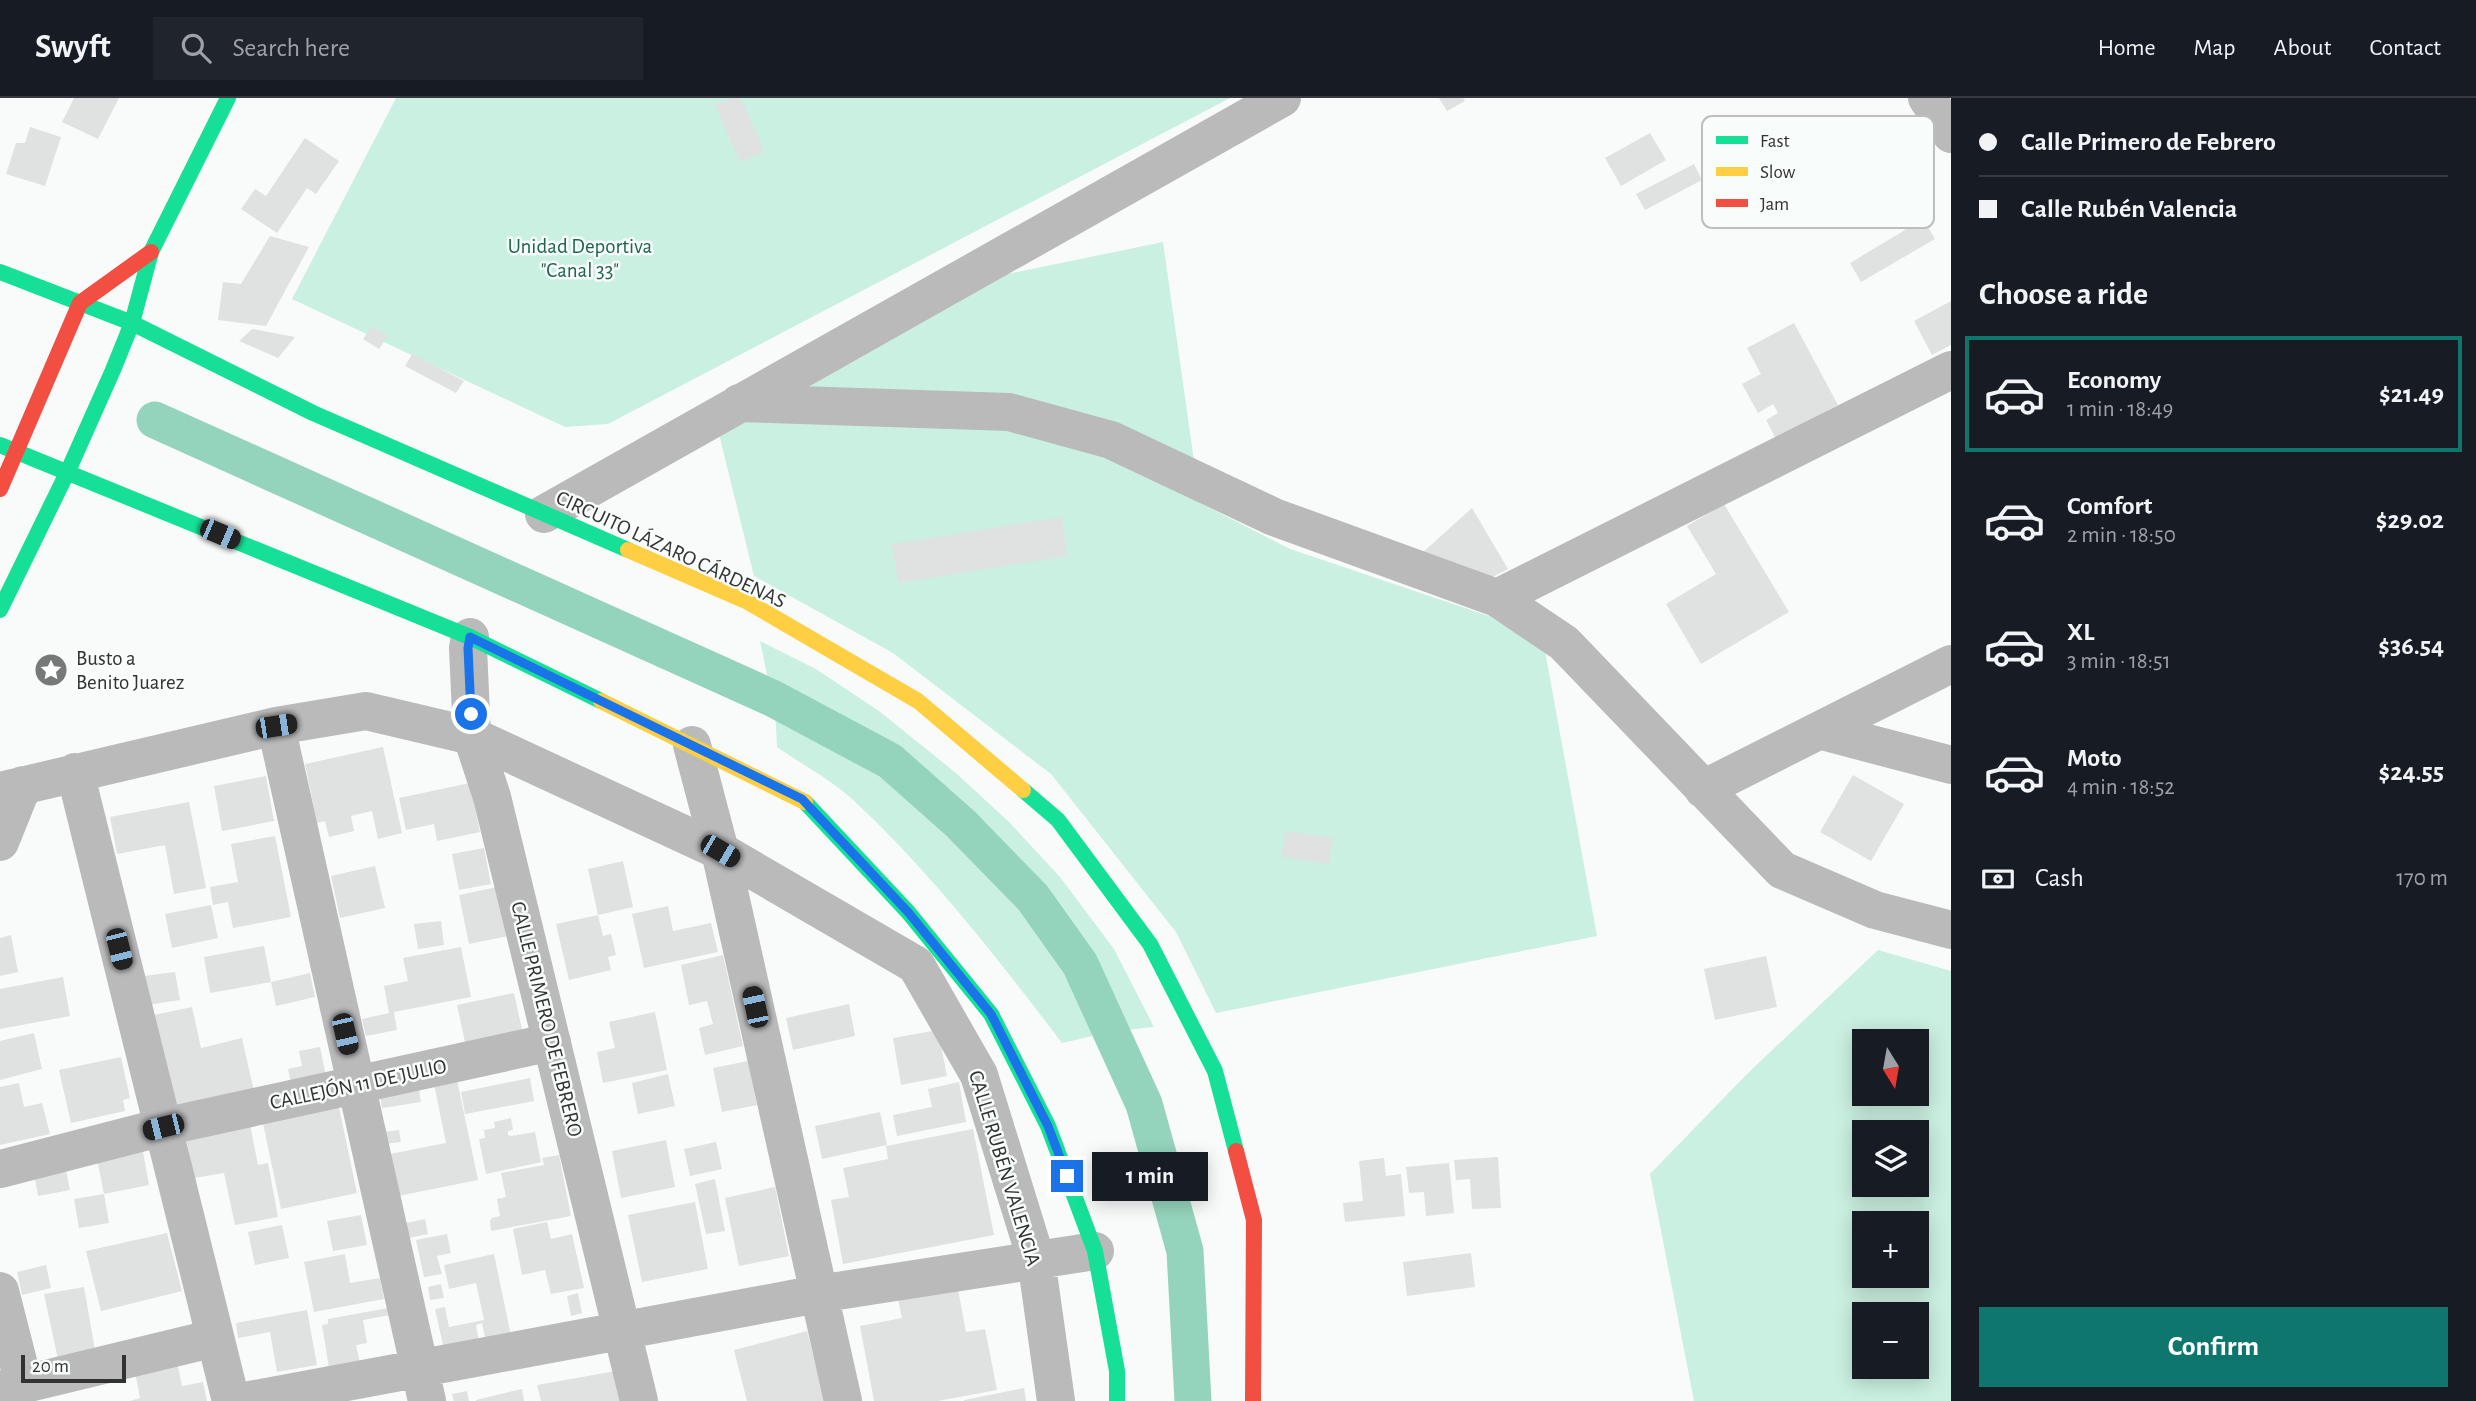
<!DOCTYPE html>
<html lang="en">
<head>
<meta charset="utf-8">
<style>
	body { margin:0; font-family:"Alegreya Sans",sans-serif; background:#20242c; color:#f1f3f6; height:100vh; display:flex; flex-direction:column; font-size:26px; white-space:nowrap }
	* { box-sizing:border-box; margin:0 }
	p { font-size:23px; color:#9ea1a6 }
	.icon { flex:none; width:38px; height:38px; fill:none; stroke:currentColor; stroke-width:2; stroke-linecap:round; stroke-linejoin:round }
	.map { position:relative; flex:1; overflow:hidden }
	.panel { display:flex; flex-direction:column; background:#171b24; width:525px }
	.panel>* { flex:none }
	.guide { display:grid; align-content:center; height:154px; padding:0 28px; background:#171b24 }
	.needle { width:46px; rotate:169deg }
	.buttons { position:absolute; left:1852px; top:931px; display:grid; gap:14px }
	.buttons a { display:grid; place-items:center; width:77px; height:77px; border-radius:0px; background:#171b24; box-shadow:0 4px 18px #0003; font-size:35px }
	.scale { position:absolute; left:21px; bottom:18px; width:105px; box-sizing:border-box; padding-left:7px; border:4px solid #313232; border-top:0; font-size:19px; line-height:24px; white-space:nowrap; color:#313232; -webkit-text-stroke:5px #f8fcfa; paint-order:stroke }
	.end { position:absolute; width:32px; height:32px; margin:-16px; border:9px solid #1a73e8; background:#fff; box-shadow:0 0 0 4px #fff }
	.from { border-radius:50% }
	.bubble { position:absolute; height:49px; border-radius:0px; background:#171b24; box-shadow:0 4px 18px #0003; font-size:23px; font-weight:700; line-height:49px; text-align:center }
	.car { position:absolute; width:21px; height:42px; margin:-21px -10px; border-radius:9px; box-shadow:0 0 5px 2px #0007; background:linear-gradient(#222 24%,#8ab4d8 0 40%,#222 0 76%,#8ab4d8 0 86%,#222 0) }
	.guide b { display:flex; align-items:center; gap:24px; height:66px; font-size:26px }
	.guide b+b { border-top:2px solid #363941 }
	.guide i { width:18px; height:18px; background:#f1f3f6 }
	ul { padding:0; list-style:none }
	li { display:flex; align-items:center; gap:21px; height:116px; margin:0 14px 10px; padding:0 14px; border:4px solid transparent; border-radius:0px }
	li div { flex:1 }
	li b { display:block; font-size:26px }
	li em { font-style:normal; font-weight:700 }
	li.on { border-color:#0f766e }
	li>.icon { width:63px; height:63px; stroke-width:1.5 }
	h2 { padding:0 28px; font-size:32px; line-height:84px }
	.pay { display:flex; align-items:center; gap:18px; height:77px; padding:0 28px; font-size:26px }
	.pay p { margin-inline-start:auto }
	.action { display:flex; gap:14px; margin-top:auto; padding:14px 28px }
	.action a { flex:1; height:80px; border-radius:0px; background:#0f766e; color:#fff; font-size:28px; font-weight:700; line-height:80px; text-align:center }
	header { display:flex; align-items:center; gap:42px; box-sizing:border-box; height:98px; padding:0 35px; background:#171b24; border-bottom:2px solid #363941 }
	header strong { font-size:33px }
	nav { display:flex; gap:38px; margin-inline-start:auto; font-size:24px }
	.search { width:490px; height:63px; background:#20242c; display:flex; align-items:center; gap:18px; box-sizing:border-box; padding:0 24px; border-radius:0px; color:#9ea1a6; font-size:26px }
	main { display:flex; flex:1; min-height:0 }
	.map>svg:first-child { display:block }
</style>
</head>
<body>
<header>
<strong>Swyft</strong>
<div class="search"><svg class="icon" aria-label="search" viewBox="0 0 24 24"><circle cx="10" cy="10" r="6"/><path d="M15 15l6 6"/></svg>Search here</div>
<nav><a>Home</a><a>Map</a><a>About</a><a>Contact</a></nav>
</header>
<main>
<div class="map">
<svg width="1951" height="1303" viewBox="0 0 1951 1303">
	<rect width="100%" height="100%" fill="#f9fbfa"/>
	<path fill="#caf0e1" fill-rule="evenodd" d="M396,0H1230L608,326L565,329L292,201Z
		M1163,144L1200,405L1290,451L1489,518L1545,553L1597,838L1216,915L1176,834L1051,676L893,555L754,478L717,328L920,194Z
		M760,543L816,571L879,613L956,675L1010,725L1060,779L1114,851L1154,929L1126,932L1063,826L986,742L888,650L769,586Z
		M775,610L879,672L971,754L1019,805L1072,870L1106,935L1062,945C997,860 931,774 852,701C830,681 801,666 777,649Z
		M1878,852L1951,873V1303H1694L1650,1076L1747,976ZM1864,943H1916V996H1864ZM1864,1034H1916V1087H1864ZM1864,1125H1916V1178H1864ZM1864,1216H1916V1269H1864Z"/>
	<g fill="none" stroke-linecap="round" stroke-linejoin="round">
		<path stroke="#94d4bd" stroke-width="37" d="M155,322L772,600L890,663L961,726L1033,800L1080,866L1144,1006L1185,1153L1193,1303"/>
	</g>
	<path fill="#e0e1e1" d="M74,0H119L98,41L62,24Z
		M731,0H741L764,54L740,64L715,7Z
		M1439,0H1463L1465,3L1447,13Z
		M30,29L61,39L45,88L6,76L16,45H25Z
		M1650,35L1666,62L1621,88L1605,60Z
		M305,40L339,63L316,96L307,90L277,135L241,111L255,91L266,98Z
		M1694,66L1702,82L1645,112L1636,96Z
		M1909,97L1935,141L1861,184L1850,165L1905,132L1891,107Z
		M270,138L309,149L266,228L218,222L223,184L241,186Z
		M1951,203V247L1932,257L1914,223Z
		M1794,225L1838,307L1776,341L1766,322L1778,315L1773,306L1758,315L1742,286L1761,276L1747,250Z
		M372,228L388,238L379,251L363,241Z
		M252,231L295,239L278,260L239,243Z
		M412,256L464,283L456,295L405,268Z
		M1724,406L1789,514L1701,566L1666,506L1716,476L1687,428Z
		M1472,410L1508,471L1485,483L1421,456Z
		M1062,419L1067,458L898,485L892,446Z
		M383,649L402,735L378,741L372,713L351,718L354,733L329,739L325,723L317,725L305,666Z
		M1853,677L1904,706L1871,763L1820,734Z
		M266,678L274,723L222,733L214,688Z
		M470,685L480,734L437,743L434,726L406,732L399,700Z
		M189,704L206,790L174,796L165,747L117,756L110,719Z
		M1286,733L1333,740L1329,766L1281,759Z
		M275,738L291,819L233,830L228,804L213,807L210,789L238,784L231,746Z
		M484,750L491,786L459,792L452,756Z
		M623,763L633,809L598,817L588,771Z
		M375,768L385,810L340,820L331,778Z
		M497,789L508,838L469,846L459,797Z
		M211,807L218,840L172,850L165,816Z
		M668,808L673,833L711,825L718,854L644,870L632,816Z
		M598,817L603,838L611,836L616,857L608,859L611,872L569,882L556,826Z
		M441,823L444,847L418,851L414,826Z
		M11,837L18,874L0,878V840Z
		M264,848L271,884L210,895L204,859Z
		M461,849L471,899L394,914L397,932L366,938L362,921L389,915L384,888L408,883L403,860Z
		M723,857L743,948L705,957L699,930L713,926L707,903L689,907L681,867Z
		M1766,858L1777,909L1715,922L1704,871Z
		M175,874L180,902L148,907L144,878Z
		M310,875L315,899L276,908L271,884Z
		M63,879L70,918L0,931V891Z
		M514,895L525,945L468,958L457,907Z
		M849,906L855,938L793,952L786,920Z
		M192,909L201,950L242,940L255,998L170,1016L154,917Z
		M655,914L667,972L603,985L597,954L615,950L609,924Z
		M938,932L947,978L901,987L893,940Z
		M34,935L42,971L0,982V943Z
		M320,949L326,978L291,986L288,971L302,968L299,953Z
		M121,959L130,1000L123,1002L125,1013L71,1025L59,972Z
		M748,963L757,1007L722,1014L713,970Z
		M668,976L675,1008L638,1016L632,985Z
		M417,977L421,1004L382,1010L378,983Z
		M456,977L478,1082L398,1098L390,1056L446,1045L433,981Z
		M530,980L534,1003L465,1016L461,994Z
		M959,984L966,1024L897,1038L893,1017L932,1009L928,991Z
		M19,985L24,1009L42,1005L50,1036L0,1047V989Z
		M336,995L357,1095L281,1111L260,1011Z
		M880,1014L887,1047L822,1061L815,1028Z
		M511,1020L513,1032L508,1033V1037L511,1038L535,1034L541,1064L486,1076L479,1041L485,1040L484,1032L495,1030L494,1024Z
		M249,1021L258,1067L268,1065L278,1119L235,1127L224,1075L194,1080L185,1034Z
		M973,1031L994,1137L843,1166L831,1102L849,1099L843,1070L888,1061L886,1048Z
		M399,1032L401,1044L384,1046L383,1034Z
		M666,1042L675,1089L621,1100L612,1053Z
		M141,1043L149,1087L104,1096L109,1125L79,1130L74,1101L104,1096L95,1051Z
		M716,1044L722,1071L690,1078L684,1051Z
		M559,1057L571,1118L491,1133L490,1123L492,1120L500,1118L497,1101L506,1099L501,1075L544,1067L542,1060Z
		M1498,1059L1501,1110L1472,1111L1470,1081L1456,1082L1454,1062Z
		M1384,1060L1386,1078L1401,1076L1405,1118L1345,1124L1343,1105L1363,1103L1359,1063Z
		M64,1062L70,1092L38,1098L33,1069Z
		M1449,1065L1454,1115L1426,1118L1424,1094L1409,1095L1406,1069Z
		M715,1081L725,1133L706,1136L695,1086Z
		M775,1089L789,1158L739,1168L725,1100Z
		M695,1104L708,1171L642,1184L628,1117Z
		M361,1117L367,1147L333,1153L327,1123Z
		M425,1121L428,1136L409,1140L406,1125Z
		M547,1124L551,1141L572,1136L584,1190L551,1196L545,1172L522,1177L513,1131Z
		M282,1127L289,1160L255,1167L248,1134Z
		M167,1135L182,1193L101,1213L86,1153Z
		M447,1136L451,1155L437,1158L442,1176L424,1179L416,1142Z
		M1471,1155L1475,1189L1407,1198L1403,1164Z
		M345,1156L350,1185L380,1180L384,1201L314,1214L304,1164Z
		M494,1156L511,1238L486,1244L482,1225L476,1227L479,1244L444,1252L435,1211L445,1209L449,1229L484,1222L476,1185L449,1191L444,1167Z
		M46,1167L51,1190L22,1197L17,1174Z
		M956,1181L966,1234L985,1231L997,1292L938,1303H874L860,1228L902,1220L896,1192Z
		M441,1186L444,1200L430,1202L428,1189Z
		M84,1189L96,1258L59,1266L44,1196Z
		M578,1195L582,1215L571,1218L567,1198Z
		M388,1210L390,1217L363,1222L367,1245L356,1247L360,1265L329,1270L322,1227L328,1226V1221Z
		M307,1212L317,1267L277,1274L270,1234L238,1240L236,1225Z
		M807,1233L825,1303H747L734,1252Z
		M161,1258L178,1269L182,1288L203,1284L207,1303H130L140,1300L135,1274Z
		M627,1271L633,1303H541L537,1287Z
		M1024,1290L1026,1303H964V1302Z
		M522,1291L524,1303H476V1302Z
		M467,1293L469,1303H454L452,1296Z"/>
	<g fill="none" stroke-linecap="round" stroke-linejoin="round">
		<path stroke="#b9bab9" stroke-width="38" d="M1927,0L1951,36
			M739,305L1009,314L1111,342L1274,419L1497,500L1564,545L1782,772L1875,812L1951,832
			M544,416L1282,0
			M1497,500L1951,272
			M470,539L468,550L472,638L492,699L639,1303
			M276,628L427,1303
			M1822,633L1951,667
			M692,647L720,753L843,1303
			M75,674L231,1303
			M1703,691L1951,566
			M0,693L276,628L366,613L472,638L720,753L916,867L979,977L1036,1161L1056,1303
			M0,744L23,687
			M0,1071L163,1029L552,944
			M0,1193L24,1287
			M0,1292L215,1240
			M245,1303L818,1196L1095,1153"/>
		<path stroke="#16e098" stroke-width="16" d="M0,174L132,225L313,315L628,452
			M0,347L470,539L601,603
			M0,512L68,373L113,272L132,225L151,154L228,0
			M1023,692L1058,722L1150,846L1215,973L1236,1053
			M805,704L908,814L991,916L1048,1028L1095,1153L1117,1273V1303"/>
		<path stroke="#ffcf43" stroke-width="16" d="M628,452L748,504L918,603L1023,692
			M601,603L805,704"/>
		<path stroke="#f24e42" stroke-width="16" d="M0,391L80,205L151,154
			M1236,1053L1254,1122L1253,1303"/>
	</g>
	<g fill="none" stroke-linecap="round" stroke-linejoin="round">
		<path stroke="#1a73e8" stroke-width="9" d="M471,616L468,550L470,539L802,701L908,814L991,916L1048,1028L1067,1078"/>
	</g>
	<defs>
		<symbol id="sight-disc" viewBox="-11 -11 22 22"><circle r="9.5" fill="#777878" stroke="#f8fcfa"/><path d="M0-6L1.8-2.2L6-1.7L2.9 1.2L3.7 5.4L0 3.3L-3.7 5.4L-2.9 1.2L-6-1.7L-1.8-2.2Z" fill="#fff"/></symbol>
	</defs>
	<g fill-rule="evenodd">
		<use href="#sight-disc" x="32" y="553" width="38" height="38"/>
	</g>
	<g text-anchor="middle" stroke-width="5" stroke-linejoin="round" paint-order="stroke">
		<g font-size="21" fill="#1e644f" stroke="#f8fcfa">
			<text x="580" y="155">Unidad Deportiva<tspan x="580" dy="24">"Canal 33"</tspan></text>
		</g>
		<g font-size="21" fill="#313232" stroke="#f8fcfa">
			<text transform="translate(671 451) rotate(25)" y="7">CIRCUITO LÁZARO CÁRDENAS</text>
			<text transform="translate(547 921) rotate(76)" y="7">CALLE PRIMERO DE FEBRERO</text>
			<text transform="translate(358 986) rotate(-12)" y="7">CALLEJÓN 11 DE JULIO</text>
			<text transform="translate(1005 1070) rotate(73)" y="7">CALLE RUBÉN VALENCIA</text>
		</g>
		<g font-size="21" fill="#313232" stroke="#f8fcfa" text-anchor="start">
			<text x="76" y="567">Busto a<tspan x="76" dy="24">Benito Juarez</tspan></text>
		</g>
	</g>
	<rect x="1702" y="18" width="232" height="112" rx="10" fill="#f8fcfa" stroke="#bcbfbe" stroke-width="2"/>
	<rect x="1716" y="38" width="32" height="8" fill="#16e098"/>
	<rect x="1716" y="69" width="32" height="9" fill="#ffcf43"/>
	<rect x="1716" y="101" width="32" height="8" fill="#f24e42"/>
	<g font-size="19" fill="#313232">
		<text x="1760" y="49">Fast</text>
		<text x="1760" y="80">Slow</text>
		<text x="1760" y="112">Jam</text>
	</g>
</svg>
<div class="buttons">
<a><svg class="needle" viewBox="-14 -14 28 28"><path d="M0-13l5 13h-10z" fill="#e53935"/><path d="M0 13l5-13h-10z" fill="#9ea1a6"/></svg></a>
<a><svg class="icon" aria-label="layers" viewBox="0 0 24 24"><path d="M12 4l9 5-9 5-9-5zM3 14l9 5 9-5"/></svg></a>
<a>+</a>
<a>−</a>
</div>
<div class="scale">20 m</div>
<i class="end from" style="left:471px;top:616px"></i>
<i class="end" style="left:1067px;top:1078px"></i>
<div class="bubble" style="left:1092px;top:1054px;width:116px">1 min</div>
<i class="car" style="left:220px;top:436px;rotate:113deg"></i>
<i class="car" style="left:276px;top:628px;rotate:81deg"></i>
<i class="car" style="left:720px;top:753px;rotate:120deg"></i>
<i class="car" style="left:119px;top:851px;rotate:166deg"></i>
<i class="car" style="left:755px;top:909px;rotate:348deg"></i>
<i class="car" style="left:345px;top:936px;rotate:167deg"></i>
<i class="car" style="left:163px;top:1029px;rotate:256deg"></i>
</div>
<section class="panel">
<div class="guide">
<b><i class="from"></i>Calle Primero de Febrero</b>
<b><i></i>Calle Rubén Valencia</b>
</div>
<h2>Choose a ride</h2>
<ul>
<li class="on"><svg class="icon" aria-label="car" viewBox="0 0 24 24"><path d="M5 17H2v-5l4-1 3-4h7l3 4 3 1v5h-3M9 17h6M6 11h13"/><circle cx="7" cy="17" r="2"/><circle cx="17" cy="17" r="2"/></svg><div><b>Economy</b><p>1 min · 18:49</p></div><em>$21.49</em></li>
<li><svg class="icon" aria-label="car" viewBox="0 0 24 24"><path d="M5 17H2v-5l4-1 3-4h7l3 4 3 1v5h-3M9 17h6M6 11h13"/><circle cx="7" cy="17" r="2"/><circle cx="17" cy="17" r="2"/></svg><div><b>Comfort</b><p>2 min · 18:50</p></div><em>$29.02</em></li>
<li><svg class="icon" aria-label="car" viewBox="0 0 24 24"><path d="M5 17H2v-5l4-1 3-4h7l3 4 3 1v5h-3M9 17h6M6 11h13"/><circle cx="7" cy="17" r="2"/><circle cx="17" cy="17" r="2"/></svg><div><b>XL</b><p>3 min · 18:51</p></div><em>$36.54</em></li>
<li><svg class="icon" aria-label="car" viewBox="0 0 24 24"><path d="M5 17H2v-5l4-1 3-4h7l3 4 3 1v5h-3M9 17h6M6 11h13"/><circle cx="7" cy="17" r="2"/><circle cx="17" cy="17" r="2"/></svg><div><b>Moto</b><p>4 min · 18:52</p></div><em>$24.55</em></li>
</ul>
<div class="pay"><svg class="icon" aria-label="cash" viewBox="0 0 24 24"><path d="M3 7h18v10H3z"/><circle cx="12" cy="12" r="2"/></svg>Cash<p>170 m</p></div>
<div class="action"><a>Confirm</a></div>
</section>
</main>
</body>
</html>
